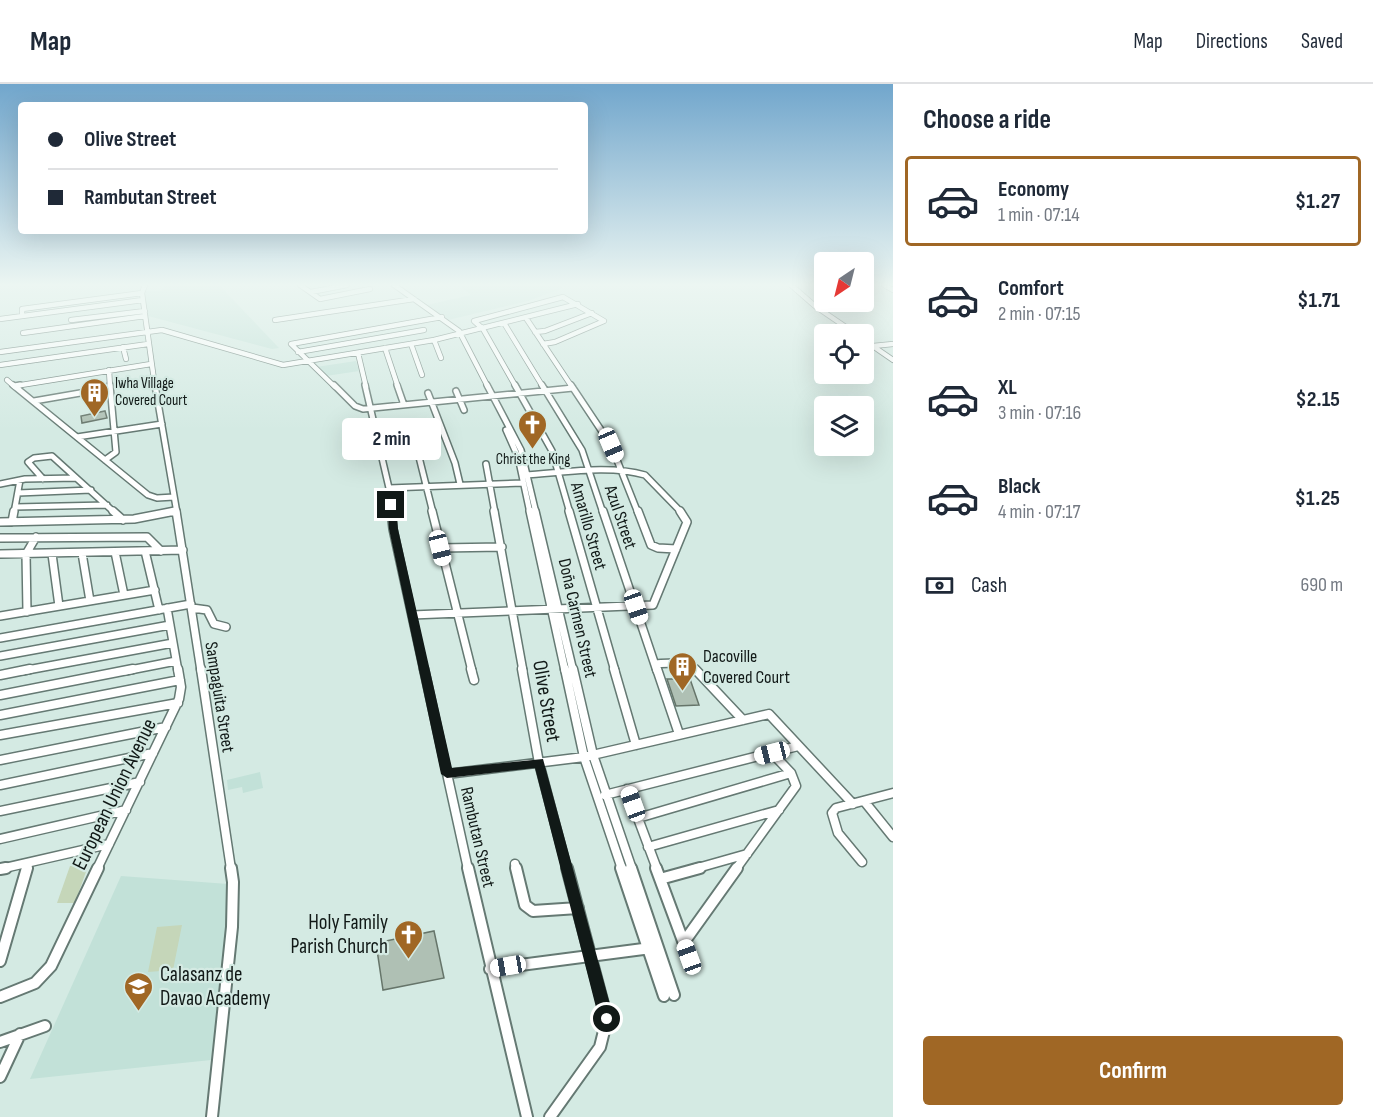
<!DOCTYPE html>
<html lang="en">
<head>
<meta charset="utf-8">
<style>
	body { margin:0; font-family:"Sofia Sans Condensed",sans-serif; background:#f6f6f7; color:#1f2937; height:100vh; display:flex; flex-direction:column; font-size:22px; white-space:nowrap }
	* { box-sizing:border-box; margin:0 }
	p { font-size:20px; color:#747a83 }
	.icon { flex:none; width:33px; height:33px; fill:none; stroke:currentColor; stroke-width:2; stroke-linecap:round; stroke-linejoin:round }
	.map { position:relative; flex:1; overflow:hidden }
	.details { display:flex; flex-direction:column; background:#fff; width:480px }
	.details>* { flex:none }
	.top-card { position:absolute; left:18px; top:18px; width:570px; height:132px; border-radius:6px; box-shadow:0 6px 24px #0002; display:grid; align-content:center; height:132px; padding:0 30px; background:#fff }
	.needle { width:39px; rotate:215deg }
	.fabs { position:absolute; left:814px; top:168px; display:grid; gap:12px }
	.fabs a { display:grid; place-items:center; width:60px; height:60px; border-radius:6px; background:#fff; box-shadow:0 6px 24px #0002; font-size:30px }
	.end { position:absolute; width:27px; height:27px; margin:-14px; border:8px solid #111917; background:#fff; box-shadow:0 0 0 3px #fff }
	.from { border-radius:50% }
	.bubble { position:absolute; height:42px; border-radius:6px; background:#fff; box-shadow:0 6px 24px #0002; font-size:20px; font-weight:700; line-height:42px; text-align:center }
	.car { position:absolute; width:18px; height:36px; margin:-18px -9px; border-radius:8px; box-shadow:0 0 4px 2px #0007; background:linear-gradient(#fff 24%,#345 0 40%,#fff 0 76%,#345 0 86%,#fff 0) }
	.top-card b { display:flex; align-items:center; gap:21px; height:57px; font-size:22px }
	.top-card b+b { border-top:2px solid #e0e1e3 }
	.top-card i { width:15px; height:15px; background:#1f2937 }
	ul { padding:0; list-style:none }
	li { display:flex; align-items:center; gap:18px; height:90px; margin:0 12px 9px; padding:0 18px; border:3px solid transparent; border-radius:6px }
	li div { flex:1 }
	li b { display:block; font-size:22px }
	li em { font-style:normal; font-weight:700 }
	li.active { border-color:#a06725 }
	li>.icon { width:54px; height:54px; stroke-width:1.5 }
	h2 { padding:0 30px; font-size:27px; line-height:72px }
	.pay { display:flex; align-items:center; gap:15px; height:66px; padding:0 30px; font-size:22px }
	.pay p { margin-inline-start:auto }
	.primary-button { display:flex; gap:12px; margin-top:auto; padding:12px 30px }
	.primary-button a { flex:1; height:69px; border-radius:6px; background:#a06725; color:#fff; font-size:24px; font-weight:700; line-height:69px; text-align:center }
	header { display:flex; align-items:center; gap:36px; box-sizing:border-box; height:84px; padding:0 30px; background:#fff; border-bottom:2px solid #e0e1e3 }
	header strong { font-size:28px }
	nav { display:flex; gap:33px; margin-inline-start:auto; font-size:21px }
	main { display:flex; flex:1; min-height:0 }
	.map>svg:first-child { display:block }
</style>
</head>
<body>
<header>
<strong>Map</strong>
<nav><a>Map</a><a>Directions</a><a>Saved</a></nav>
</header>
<main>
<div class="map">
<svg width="893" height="1033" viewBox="0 0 893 1033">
	<rect width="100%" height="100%" fill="#d4eae3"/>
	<path fill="#c2e1d8" d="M165,201H219L279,264L272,265L148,232L145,207H161Z
		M459,201H558L563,204L528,217L448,236L427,221L471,211Z
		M356,277L359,287L326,292L316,283Z
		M260,688L263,704L243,709L242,703L228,706L227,696Z
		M121,792L228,800L227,843L211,976L30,995Z"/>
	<path fill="#c5d6b9" d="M70,782H88L75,819H57Z
		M182,841L173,886L148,888L157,843Z"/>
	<path fill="#afc0b4" stroke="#66756a" stroke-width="1.5" d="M105,327L107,334L82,339L81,332Z
		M667,595H690L699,621L676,622Z
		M434,847L444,894L383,906L376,859Z"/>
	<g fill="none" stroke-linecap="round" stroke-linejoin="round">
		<defs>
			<path id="minor-far4" d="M145,201L142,209L155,303
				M300,201L320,215L370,205
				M394,201L459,247L488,303
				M791,201L815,222L856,250
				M884,201L893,206
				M311,208L347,201
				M22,232V225L142,209
				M526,234L572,303
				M0,235L143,216
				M71,236L145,227
				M275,236L414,215
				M504,239L543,303
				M535,248L545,247L592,229
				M23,249L145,232
				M434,256L441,274
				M864,256L893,276
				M411,260L422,291
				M873,262L893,260
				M123,263L126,275
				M385,264L398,303
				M0,268L162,246L283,281L434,256L578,220
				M298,268L424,246
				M358,269L366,303
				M0,281L148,260
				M109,286L110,303
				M7,296L15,303
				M15,302L151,280
				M335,303L291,260L442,233
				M516,303L483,245L474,237L563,213L604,237L555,258L543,260"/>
			<path id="minor-far3" d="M13,301L148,411L157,414L174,413
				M155,301L177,429
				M334,301L355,322L363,325L573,304
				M365,301L389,404L391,429
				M397,301L404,321
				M487,301L521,366L536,429
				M515,301L552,367L570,429
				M542,301L582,366L603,429
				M571,301L611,361L638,429
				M15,302L20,301
				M456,307L464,326
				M428,309L455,379L460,400
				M34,317L109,304
				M506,346L518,373L530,429
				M77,353L162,340
				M415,357L433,429
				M105,376L116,368L110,301
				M486,380L495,429
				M524,391C562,389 608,380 645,391L682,429
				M43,395L28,378L34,374L52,372L115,429
				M0,400L25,395L76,394
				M389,404L523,399
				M18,409L91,406
				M15,423L107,421
				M14,429L20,396
				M167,429L176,427"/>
			<path id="minor-far2" d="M113,427L123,436
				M176,427L201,587
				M391,427L393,445L424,587
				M432,427L472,587
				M494,427L523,587
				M530,427L565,587
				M535,427L573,587
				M569,427L615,587
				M603,427L657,587
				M638,427L651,461L658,464L676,465
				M0,438L134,435L175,427
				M12,438L14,427
				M0,454L147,453L161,467
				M440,464L502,463
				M145,467L159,526
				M115,468L124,511
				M82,469L90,517
				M0,470L183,466
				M52,470L59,522
				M167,524L178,587
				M192,524L207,526L214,540L226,543
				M27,528L26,470L36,453
				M412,531L653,521L687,438L680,427
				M0,532L155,506
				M0,554L191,520
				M0,572L170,541
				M656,580C670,579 686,576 697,587
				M22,587L173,559
				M125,587L176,577"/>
			<path id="minor-far1" d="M201,585L231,785
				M424,585L468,785
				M471,585L474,596
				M522,585L539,679L567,785
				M565,585L584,673L622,785
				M573,585L593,671L632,785
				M614,585L636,661
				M657,585L679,650
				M695,585L743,636
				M0,591L30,585
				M0,611L133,585
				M0,631L180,596
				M0,651L178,619
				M0,676L166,643
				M447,690L584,673L769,630L853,720
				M0,701L153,669
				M627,705L657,785
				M605,711L798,662
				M864,717L893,753
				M0,727L140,698
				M638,734L791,689
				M0,755L126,726
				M648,763L779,726
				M862,778L838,749L832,729L836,724L893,709
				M515,780L516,785
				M0,785L109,760
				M26,785L28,779
				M97,785L179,615L181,603L178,585
				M694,785L747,770
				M736,785L796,702L791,689L772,669"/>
			<path id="minor" d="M468,784L527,1033
				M516,784L525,821L533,827L578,824
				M621,784L664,912
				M631,784L674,911
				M656,784L689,873
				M0,785L6,784
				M660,795L700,784
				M684,858L737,784
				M0,877L27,784
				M490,885L651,864
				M0,913L35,899L51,882L98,784
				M0,958L45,942
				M0,993L20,950
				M212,1033L232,843L233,798L231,784
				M550,1033L600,963L607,935L567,784"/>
		</defs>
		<use href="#minor-far4" stroke="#657973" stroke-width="6"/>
		<use href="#minor-far3" stroke="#657973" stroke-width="8"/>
		<use href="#minor-far2" stroke="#657973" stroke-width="10"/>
		<use href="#minor-far1" stroke="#657973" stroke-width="11"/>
		<use href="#minor" stroke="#657973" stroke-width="14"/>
		<use href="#minor-far4" stroke="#fff" stroke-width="4.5"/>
		<use href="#minor-far3" stroke="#fff" stroke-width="5"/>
		<use href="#minor-far2" stroke="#fff" stroke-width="7"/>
		<use href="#minor-far1" stroke="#fff" stroke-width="8"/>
		<use href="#minor" stroke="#fff" stroke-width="10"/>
	</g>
	<linearGradient id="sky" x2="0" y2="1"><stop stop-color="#71a6cc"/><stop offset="0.58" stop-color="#ecf6f2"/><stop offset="1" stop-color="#ecf6f2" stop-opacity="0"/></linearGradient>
	<rect width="893" height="346" fill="url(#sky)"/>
	<path fill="#111917" d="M391,419L396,421L398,445L452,684L543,675L614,935L612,940L607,943L601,940L599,935L535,684L447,694L441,690L389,445L387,421Z"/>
	<defs>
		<symbol id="building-pin" viewBox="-11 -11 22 30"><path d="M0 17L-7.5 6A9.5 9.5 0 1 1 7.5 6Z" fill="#a06725" stroke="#d4eae3"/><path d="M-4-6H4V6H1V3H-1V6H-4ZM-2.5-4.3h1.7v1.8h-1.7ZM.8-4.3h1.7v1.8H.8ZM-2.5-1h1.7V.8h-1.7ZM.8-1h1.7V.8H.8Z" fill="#fff"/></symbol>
		<symbol id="church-pin" viewBox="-11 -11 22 30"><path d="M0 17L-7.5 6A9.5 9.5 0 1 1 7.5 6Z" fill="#a06725" stroke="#d4eae3"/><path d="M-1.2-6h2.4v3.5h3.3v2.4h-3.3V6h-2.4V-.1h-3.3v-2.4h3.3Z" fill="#fff"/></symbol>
		<symbol id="school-pin" viewBox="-11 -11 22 30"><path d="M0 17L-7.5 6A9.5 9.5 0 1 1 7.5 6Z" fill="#a06725" stroke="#d4eae3"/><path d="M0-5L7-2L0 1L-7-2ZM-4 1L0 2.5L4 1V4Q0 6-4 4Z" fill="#fff"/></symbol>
	</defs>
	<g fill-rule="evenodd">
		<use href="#building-pin" x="78" y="292" width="33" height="45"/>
		<use href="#church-pin" x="516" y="324" width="33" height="45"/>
		<use href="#building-pin" x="666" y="566" width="33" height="45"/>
		<use href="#church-pin" x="392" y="834" width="33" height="45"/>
		<use href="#school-pin" x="122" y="886" width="33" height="45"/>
	</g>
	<g text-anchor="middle" stroke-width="4.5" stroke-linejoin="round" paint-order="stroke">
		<g font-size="15" fill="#111917" stroke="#d4eae3" text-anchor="start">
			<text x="115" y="304">Iwha Village<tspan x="115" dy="17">Covered Court</tspan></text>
			<text x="533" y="380" text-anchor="middle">Christ the King</text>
		</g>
		<g font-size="18" fill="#111917" stroke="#d4eae3">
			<text transform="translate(621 433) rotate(71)" y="6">Azul Street</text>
			<text transform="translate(589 442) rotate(74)" y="6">Amarillo Street</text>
			<text transform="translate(578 534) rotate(77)" y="6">Doña Carmen Street</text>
			<text transform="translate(220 613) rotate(81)" y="6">Sampaguita Street</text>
			<text transform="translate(478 753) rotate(77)" y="6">Rambutan Street</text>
		</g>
		<g font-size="18" fill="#111917" stroke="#d4eae3" text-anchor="start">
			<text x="703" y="578">Dacoville<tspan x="703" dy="21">Covered Court</tspan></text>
		</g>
		<g font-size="21" fill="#111917" stroke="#d4eae3">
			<text transform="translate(547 617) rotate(80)" y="7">Olive Street</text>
			<text transform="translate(114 710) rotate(-64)" y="7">European Union Avenue</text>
		</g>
		<g font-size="21" fill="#111917" stroke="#d4eae3" text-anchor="end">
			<text x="388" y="845">Holy Family<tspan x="388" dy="24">Parish Church</tspan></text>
			<text x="160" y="897" text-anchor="start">Calasanz de<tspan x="160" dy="24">Davao Academy</tspan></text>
		</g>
	</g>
</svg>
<div class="fabs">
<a><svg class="needle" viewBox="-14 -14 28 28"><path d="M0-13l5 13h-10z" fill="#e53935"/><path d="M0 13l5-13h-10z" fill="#747a83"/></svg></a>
<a><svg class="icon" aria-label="locate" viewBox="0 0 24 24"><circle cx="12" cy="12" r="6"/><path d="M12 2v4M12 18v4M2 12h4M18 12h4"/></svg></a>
<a><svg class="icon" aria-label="layers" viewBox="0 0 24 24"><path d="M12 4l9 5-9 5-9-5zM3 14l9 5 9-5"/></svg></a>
</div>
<i class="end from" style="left:607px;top:935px"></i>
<i class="end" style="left:391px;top:421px"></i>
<div class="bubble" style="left:342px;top:334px;width:99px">2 min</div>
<i class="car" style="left:611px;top:361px;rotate:157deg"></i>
<i class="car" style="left:440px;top:464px;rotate:166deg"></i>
<i class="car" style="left:636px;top:523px;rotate:161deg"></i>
<i class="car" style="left:772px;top:669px;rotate:256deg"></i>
<i class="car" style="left:633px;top:720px;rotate:340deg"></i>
<i class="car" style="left:689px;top:873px;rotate:340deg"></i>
<i class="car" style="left:508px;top:882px;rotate:260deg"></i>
<div class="top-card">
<b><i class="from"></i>Olive Street</b>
<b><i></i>Rambutan Street</b>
</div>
</div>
<section class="details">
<h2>Choose a ride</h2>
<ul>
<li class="active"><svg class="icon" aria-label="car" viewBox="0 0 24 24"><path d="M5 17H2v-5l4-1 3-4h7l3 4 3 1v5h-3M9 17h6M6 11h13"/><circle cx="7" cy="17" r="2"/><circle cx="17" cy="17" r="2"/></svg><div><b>Economy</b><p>1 min · 07:14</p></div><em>$1.27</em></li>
<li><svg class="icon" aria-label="car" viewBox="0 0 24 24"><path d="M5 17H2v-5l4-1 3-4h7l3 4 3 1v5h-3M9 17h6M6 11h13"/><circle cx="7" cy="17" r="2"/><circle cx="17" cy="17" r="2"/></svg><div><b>Comfort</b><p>2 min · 07:15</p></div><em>$1.71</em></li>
<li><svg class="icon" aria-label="car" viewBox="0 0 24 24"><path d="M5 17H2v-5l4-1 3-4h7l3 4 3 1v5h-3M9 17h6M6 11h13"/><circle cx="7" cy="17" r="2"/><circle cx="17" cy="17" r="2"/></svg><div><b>XL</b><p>3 min · 07:16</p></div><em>$2.15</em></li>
<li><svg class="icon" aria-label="car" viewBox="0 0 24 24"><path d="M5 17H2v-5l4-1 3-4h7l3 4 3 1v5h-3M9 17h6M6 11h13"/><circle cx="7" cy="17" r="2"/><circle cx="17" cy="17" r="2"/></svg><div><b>Black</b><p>4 min · 07:17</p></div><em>$1.25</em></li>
</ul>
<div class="pay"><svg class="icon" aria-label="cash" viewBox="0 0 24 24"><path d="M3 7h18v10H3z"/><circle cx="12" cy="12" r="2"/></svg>Cash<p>690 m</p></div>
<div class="primary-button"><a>Confirm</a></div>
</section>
</main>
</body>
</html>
